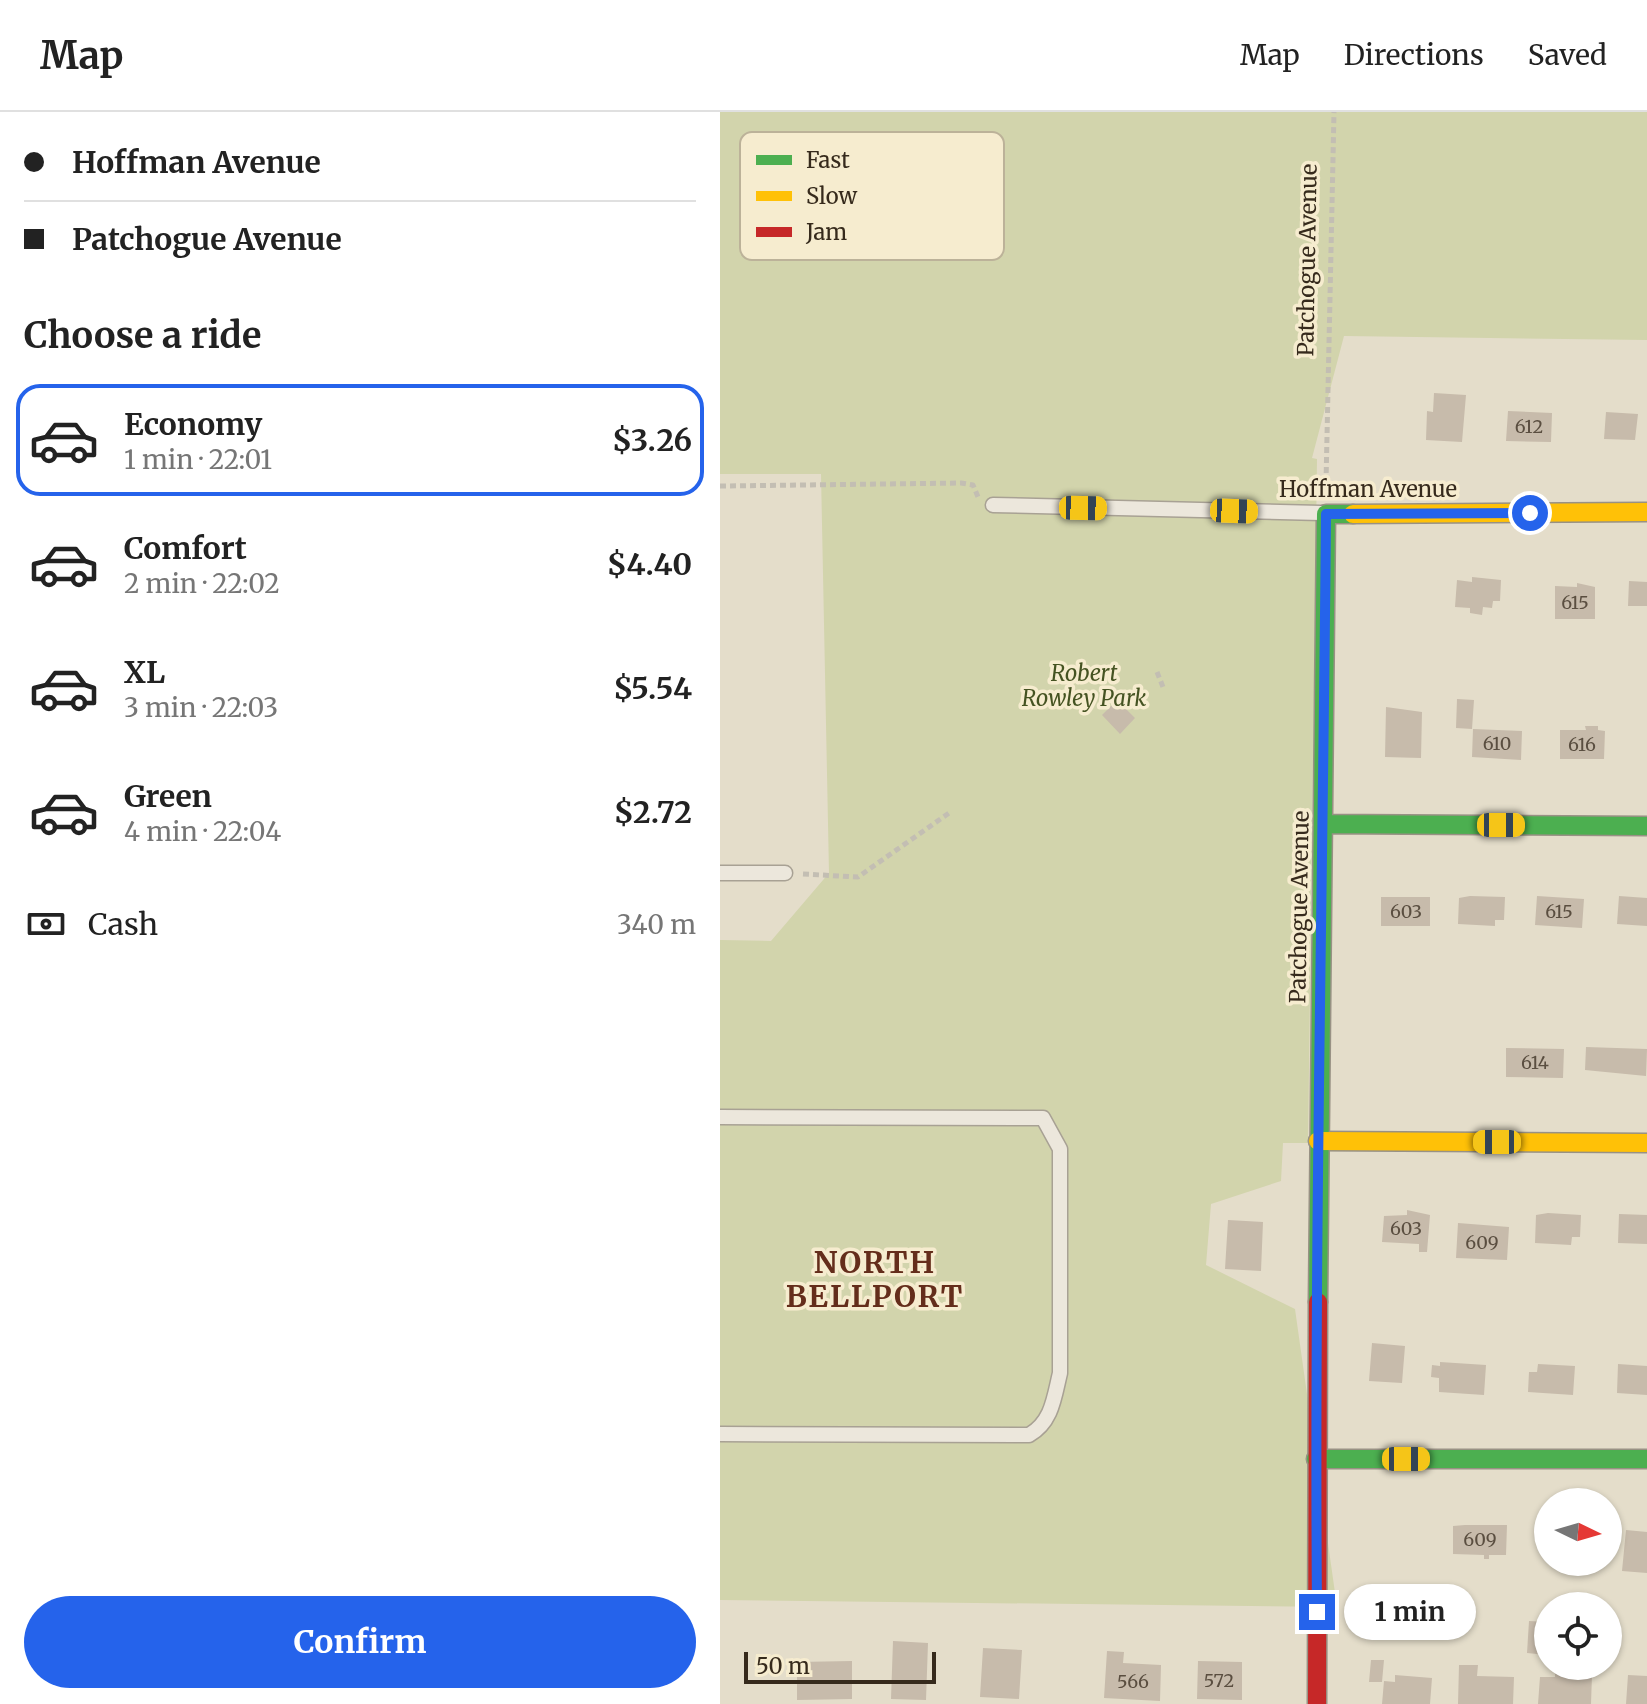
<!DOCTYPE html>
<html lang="en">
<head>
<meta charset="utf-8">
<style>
	body { margin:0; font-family:Merriweather,serif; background:#f2f2f2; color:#222; height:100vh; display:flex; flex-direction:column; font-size:30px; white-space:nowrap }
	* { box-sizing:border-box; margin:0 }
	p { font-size:26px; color:#767676 }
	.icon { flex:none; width:44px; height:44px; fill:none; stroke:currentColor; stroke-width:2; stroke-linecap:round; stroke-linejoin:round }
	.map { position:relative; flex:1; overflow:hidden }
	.side { display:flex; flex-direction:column; background:#fff; width:720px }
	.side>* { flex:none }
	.banner { display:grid; align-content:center; height:176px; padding:0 24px; background:#fff }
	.needle { width:52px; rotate:95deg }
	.controls { position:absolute; left:814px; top:1376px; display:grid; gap:16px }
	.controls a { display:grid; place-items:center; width:88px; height:88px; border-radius:50%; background:#fff; box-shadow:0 2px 6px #0004; font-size:40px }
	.scale { position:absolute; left:24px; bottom:20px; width:192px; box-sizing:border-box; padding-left:8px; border:4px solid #362a1c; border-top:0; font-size:22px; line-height:28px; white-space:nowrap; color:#362a1c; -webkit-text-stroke:6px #f6eccf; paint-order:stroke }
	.end { position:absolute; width:36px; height:36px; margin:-18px; border:10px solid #2563eb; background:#fff; box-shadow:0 0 0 4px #fff }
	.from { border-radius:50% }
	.bubble { position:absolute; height:56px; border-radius:28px; background:#fff; box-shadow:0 2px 6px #0004; font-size:26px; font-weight:700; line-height:56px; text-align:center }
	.car { position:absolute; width:24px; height:48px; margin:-24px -12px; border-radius:10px; box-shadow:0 0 6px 2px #0007; background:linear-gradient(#f5c518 24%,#345 0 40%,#f5c518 0 76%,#345 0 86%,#f5c518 0) }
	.banner b { display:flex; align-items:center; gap:28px; height:76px; font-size:30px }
	.banner b+b { border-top:2px solid #e0e0e0 }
	.banner i { width:20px; height:20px; background:#222 }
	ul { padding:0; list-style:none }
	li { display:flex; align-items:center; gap:24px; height:112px; margin:0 16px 12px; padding:0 8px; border:4px solid transparent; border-radius:24px }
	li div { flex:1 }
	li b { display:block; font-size:30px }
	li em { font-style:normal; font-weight:700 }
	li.current { border-color:#2563eb }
	li>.icon { width:72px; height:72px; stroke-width:1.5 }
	h2 { padding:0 24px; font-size:36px; line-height:96px }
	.pay { display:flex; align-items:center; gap:20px; height:88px; padding:0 24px; font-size:30px }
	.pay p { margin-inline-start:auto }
	.primary-button { display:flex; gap:16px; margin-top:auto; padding:16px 24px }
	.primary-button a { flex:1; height:92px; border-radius:48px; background:#2563eb; color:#fff; font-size:32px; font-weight:700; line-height:92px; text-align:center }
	header { display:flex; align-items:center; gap:48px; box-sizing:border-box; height:112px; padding:0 40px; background:#fff; border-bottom:2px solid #e0e0e0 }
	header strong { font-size:38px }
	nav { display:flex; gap:44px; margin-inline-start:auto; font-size:28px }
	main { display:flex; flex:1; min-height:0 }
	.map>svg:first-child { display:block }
</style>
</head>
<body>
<header>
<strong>Map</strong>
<nav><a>Map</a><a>Directions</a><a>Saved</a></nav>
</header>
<main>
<section class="side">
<div class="banner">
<b><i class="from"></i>Hoffman Avenue</b>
<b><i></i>Patchogue Avenue</b>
</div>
<h2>Choose a ride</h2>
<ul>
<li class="current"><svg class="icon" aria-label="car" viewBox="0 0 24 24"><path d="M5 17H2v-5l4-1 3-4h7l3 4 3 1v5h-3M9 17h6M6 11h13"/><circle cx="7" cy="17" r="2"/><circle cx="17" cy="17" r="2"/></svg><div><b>Economy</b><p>1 min · 22:01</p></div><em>$3.26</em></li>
<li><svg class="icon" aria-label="car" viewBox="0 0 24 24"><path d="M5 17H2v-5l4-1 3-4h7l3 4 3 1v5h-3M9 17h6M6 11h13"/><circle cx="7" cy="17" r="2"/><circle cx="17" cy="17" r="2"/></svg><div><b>Comfort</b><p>2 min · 22:02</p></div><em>$4.40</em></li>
<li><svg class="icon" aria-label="car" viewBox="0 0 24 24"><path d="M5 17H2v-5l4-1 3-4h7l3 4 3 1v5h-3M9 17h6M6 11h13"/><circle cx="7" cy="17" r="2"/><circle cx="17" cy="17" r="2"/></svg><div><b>XL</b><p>3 min · 22:03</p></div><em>$5.54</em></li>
<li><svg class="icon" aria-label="car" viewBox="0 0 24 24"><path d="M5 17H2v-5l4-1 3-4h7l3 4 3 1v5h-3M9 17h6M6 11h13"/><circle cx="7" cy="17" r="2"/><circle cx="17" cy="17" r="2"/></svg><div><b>Green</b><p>4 min · 22:04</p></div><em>$2.72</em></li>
</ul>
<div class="pay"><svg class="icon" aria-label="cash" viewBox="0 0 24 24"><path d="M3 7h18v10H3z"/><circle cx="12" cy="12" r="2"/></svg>Cash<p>340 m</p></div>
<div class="primary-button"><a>Confirm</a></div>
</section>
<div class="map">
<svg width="927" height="1592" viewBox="0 0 927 1592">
	<rect width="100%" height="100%" fill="#e4ddca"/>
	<path fill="#d2d4ac" d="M0,0H927V228L624,224L592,346L597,347L588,1031H563L561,1069L491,1092L486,1153L575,1197L617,1495L0,1488V828L51,829L109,761L101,362H0Z"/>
	<path fill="#c7bbab" d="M714,281L746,283L742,330L706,328L707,299L713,300Z
		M788,299L832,301L831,330L786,329Z
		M886,300L918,302L915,328L884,327Z
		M752,465L781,468L780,489H773L772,496L763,495L762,503L750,501V496L735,495L737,468L752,470Z
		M909,469L927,470V494H908Z
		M857,471L875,475V507H835V474L857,475Z
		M737,587L754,588L752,617L736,616Z
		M397,588L415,606L400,622L382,603Z
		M666,595L702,600L701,646L665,645Z
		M865,614H878V618L885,619L884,647H840V618H866Z
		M753,617L802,619L801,648L752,645Z
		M750,784L785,785L784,808H775V814L738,812L739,786Z
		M817,784L864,787L862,816L815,813Z
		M899,784L927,786V814L897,812Z
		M661,785H710V814H661Z
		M866,935L927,937L926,964L865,958Z
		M786,936L844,937L843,966L786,965Z
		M687,1098L710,1103L707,1140H699V1132L662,1130L664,1104L687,1103Z
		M828,1101L861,1103L860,1125H852L851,1133L815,1131L816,1103Z
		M899,1102L927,1103V1132L898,1131Z
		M508,1108L543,1110L541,1159L505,1157Z
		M738,1111L789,1115L787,1148L736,1146Z
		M652,1231L685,1234L682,1271L649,1269Z
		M720,1250L766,1253L764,1283L719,1280V1266L711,1265L712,1253L720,1254Z
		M818,1252L855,1254L853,1283L808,1280L809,1260H817Z
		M898,1252L927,1254V1283L897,1281Z
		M745,1413H787L786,1443H769V1447H764V1443L733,1442V1414Z
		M906,1418L927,1420V1461L902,1459Z
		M809,1509L828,1510L827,1543L807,1541Z
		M173,1529L208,1531L206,1588L171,1587Z
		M263,1536L302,1538L299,1587L260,1585Z
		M387,1539L404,1540L403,1551L441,1553L440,1589L384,1586Z
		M651,1548H664L662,1570H649Z
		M132,1549V1587L77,1588V1550Z
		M478,1549L522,1550V1588L477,1587Z
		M739,1553H758L757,1564L794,1565L793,1592H738Z
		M835,1562L872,1563L871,1592H818L820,1565H835Z
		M675,1563L712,1566L710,1592H662L664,1569L675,1570Z
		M908,1563L927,1564V1592H906Z"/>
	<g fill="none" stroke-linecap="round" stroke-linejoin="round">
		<defs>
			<path id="lane" d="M273,393L601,401
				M0,761H65
				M0,1005L323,1006L340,1037V1261C334,1286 332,1310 309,1323L0,1322"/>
			<path id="fast" d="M605,712L927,714
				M598,1190L606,402H633
				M596,1347H927"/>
			<path id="slow" d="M633,402L927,400
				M598,1029L927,1031"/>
			<path id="jam" d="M597,1592L598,1190"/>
		</defs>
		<use href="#lane" stroke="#a8a194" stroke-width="17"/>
		<use href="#fast" stroke="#989184" stroke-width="21"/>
		<use href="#slow" stroke="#989184" stroke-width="21"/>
		<use href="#jam" stroke="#989184" stroke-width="21"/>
		<path stroke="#c3beb3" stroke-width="5" stroke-dasharray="6 4" stroke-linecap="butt" d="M606,371L614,0
			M0,374L241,371L253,373L258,385
			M437,560L443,575
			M83,762L138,765L229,701"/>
		<use href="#lane" stroke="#ece7dc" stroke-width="14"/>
		<use href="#fast" stroke="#4caf50" stroke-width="18"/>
		<use href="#slow" stroke="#ffc107" stroke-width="18"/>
		<use href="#jam" stroke="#c62828" stroke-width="18"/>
	</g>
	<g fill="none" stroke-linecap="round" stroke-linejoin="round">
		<path stroke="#2563eb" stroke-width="10" d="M597,1500C594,1134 603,768 606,402L810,401"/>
	</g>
	<g text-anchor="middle" stroke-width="7" stroke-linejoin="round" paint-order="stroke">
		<g font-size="18" fill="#5a4e40">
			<text x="809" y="321">612</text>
			<text x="855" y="497">615</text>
			<text x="777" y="638">610</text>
			<text x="862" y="639">616</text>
			<text x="686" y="806">603</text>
			<text x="839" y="806">615</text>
			<text x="815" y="957">614</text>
			<text x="686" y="1123">603</text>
			<text x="762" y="1137">609</text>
			<text x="760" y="1434">609</text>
			<text x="499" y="1575">572</text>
			<text x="413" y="1576">566</text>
		</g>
		<g font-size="22" fill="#362a1c" stroke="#f6eccf">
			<text transform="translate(587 148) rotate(-89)" y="8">Patchogue Avenue</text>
			<text x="648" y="385">Hoffman Avenue</text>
			<text transform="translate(579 795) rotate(-89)" y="8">Patchogue Avenue</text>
		</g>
		<g font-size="22" font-style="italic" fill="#455322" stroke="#f6eccf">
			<text x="364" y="569">Robert<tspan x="364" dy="25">Rowley Park</tspan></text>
		</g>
		<g font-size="30" font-weight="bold" letter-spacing="2" fill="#642d1b" stroke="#f6eccf">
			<text x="155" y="1161">NORTH<tspan x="155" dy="34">BELLPORT</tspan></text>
		</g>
	</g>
	<rect x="20" y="20" width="264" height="128" rx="12" fill="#f6eccf" stroke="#bcb299" stroke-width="2"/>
	<rect x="36" y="43" width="36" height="10" fill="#4caf50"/>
	<rect x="36" y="79" width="36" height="10" fill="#ffc107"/>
	<rect x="36" y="115" width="36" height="10" fill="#c62828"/>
	<g font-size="22" fill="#362a1c">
		<text x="86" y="56">Fast</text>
		<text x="86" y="92">Slow</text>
		<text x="86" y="128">Jam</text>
	</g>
</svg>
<div class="controls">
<a><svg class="needle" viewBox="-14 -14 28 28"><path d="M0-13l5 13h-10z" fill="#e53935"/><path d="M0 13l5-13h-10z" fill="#767676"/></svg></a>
<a><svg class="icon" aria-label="locate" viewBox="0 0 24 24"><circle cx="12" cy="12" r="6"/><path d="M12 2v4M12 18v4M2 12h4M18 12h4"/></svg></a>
</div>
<div class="scale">50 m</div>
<i class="end from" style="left:810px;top:401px"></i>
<i class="end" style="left:597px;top:1500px"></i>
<div class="bubble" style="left:624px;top:1472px;width:132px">1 min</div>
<i class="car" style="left:363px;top:396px;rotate:91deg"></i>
<i class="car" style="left:514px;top:399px;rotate:92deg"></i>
<i class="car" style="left:781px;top:713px;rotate:90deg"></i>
<i class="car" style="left:777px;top:1030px;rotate:270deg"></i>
<i class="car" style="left:686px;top:1347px;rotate:90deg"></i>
</div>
</main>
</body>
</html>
